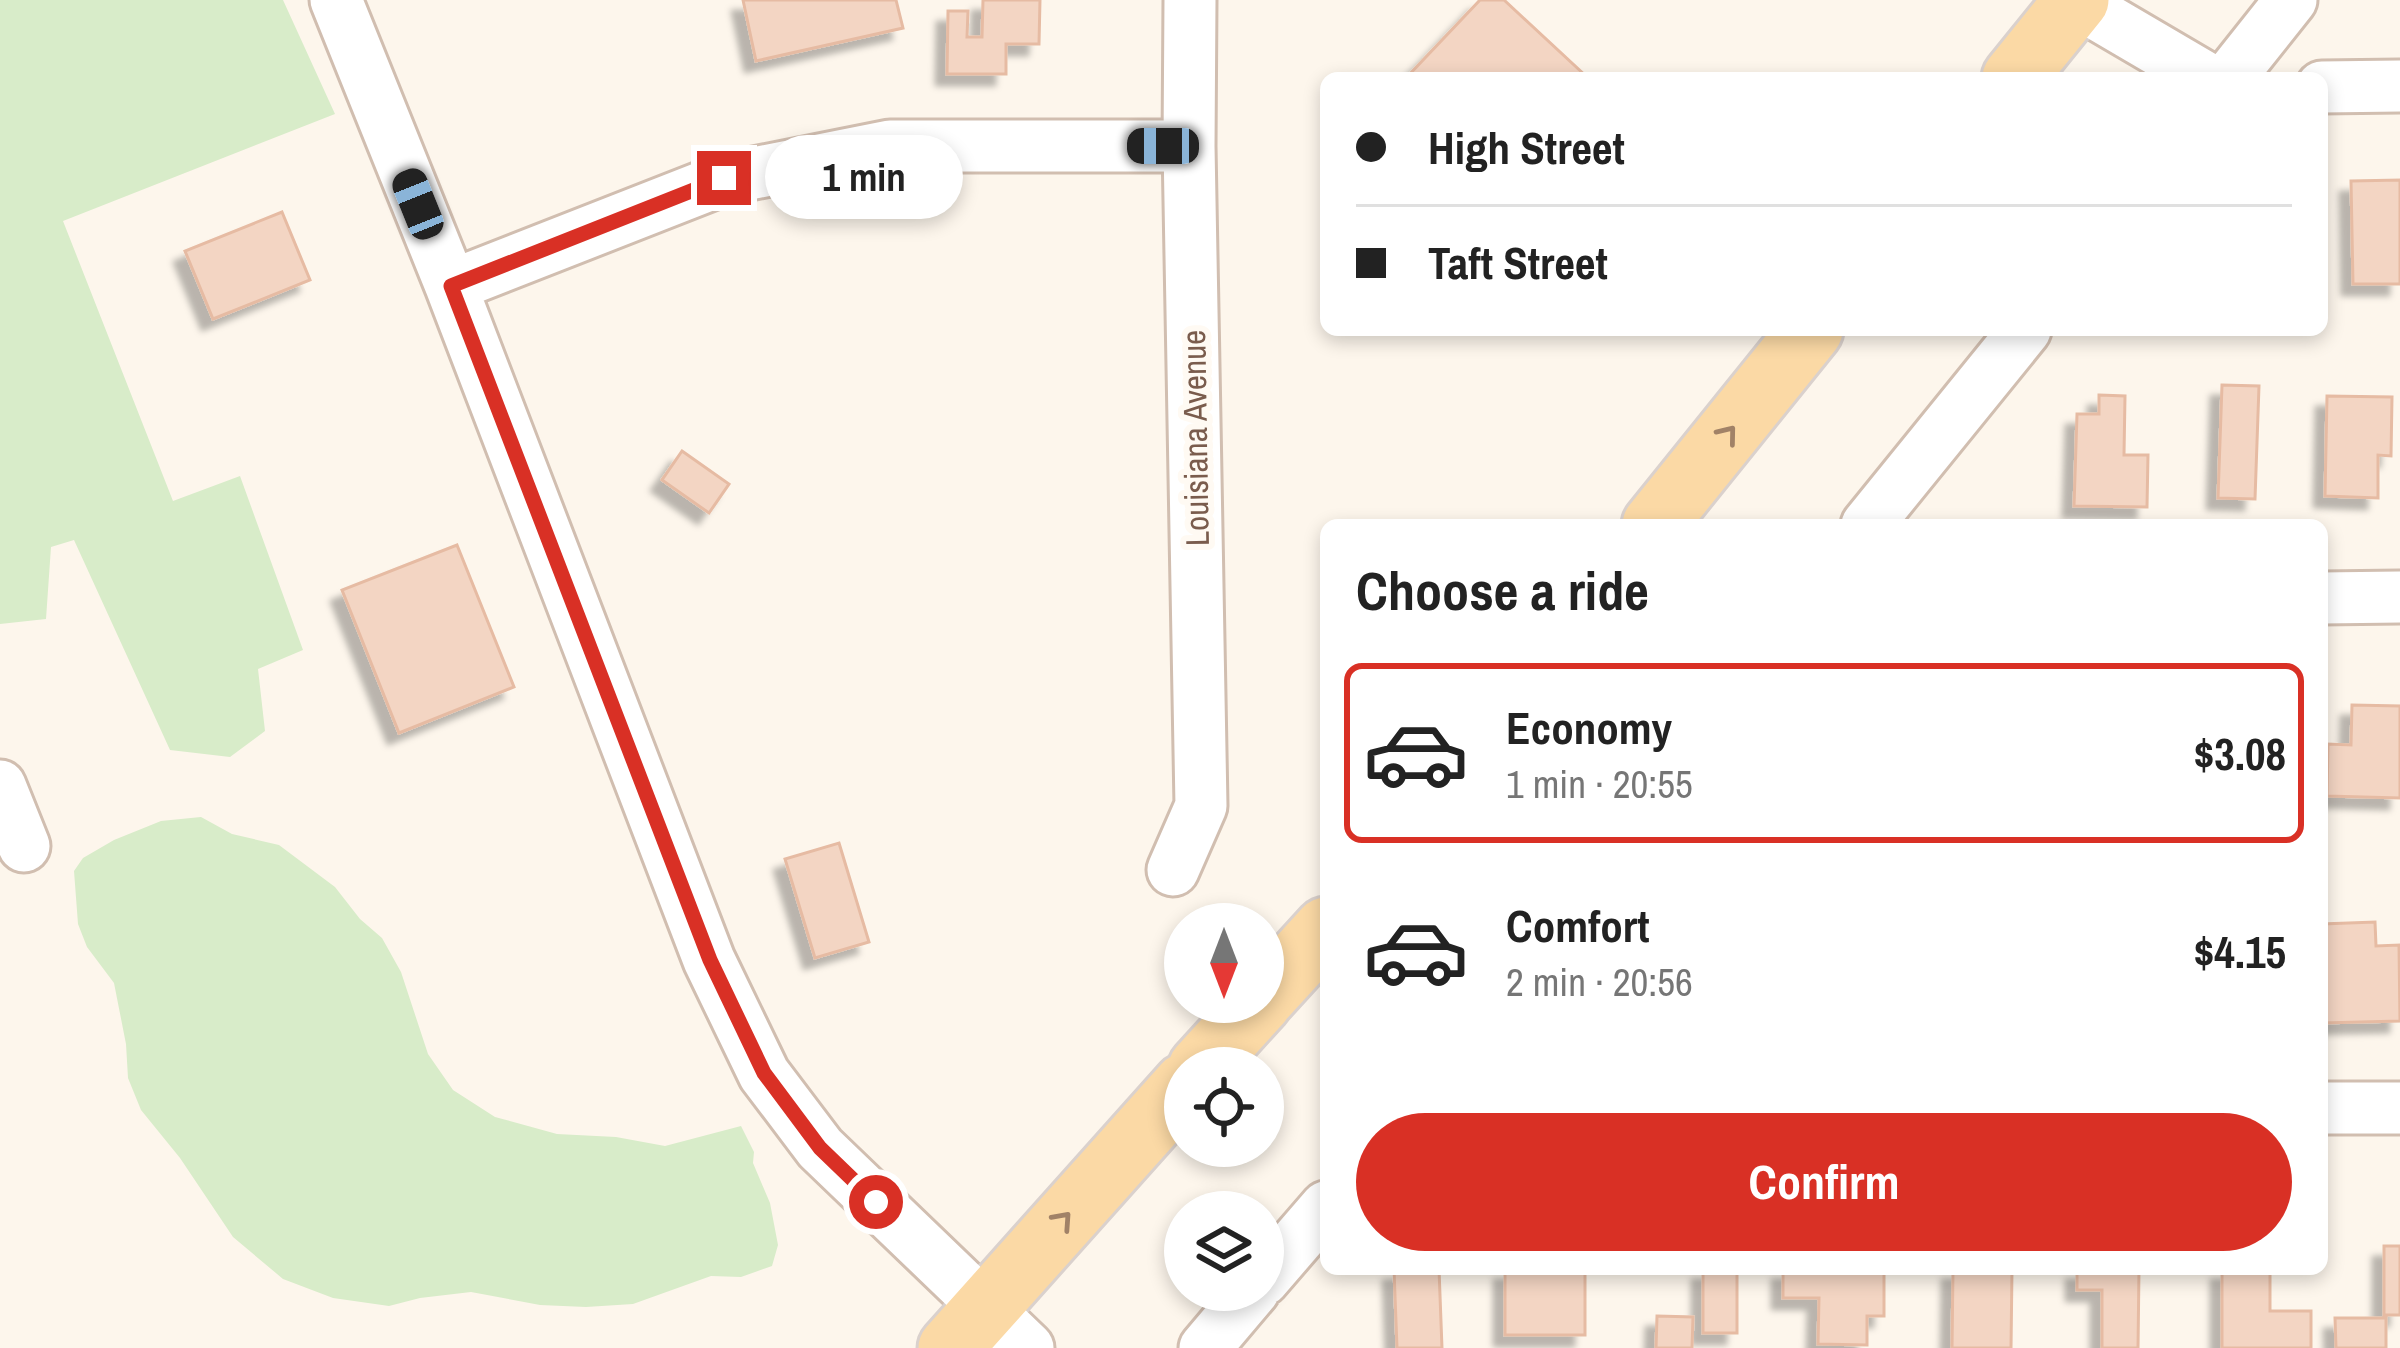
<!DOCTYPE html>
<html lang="en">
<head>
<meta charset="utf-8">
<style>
	body { margin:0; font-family:"Archivo Narrow",sans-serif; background:#f2f2f2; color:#222; height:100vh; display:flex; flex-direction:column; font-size:45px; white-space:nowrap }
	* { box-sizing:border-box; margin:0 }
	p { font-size:39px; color:#767676 }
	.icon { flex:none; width:66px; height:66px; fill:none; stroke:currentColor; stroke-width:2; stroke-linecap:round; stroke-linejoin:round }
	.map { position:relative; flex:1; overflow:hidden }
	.side { position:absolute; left:1320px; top:519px; width:1008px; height:756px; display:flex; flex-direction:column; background:#fff; border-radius:18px; box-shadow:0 6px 18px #0003 }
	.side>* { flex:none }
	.top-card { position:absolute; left:1320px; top:72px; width:1008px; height:264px; border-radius:18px; box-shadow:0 6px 18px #0003; display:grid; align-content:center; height:264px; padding:0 36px; background:#fff }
	.needle { width:78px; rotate:180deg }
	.tools { position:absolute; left:1164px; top:903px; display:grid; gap:24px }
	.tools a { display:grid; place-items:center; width:120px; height:120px; border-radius:50%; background:#fff; box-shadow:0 6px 18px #0003; font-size:60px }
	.end { position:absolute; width:54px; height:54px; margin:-27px; border:15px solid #d93025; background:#fff; box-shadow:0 0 0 6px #fff }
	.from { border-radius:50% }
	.bubble { position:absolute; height:84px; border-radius:42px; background:#fff; box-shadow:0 6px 18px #0003; font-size:39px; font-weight:800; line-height:84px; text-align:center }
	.car { position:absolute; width:36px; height:72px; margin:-36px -18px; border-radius:15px; box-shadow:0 0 9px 3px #0007; background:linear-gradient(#222 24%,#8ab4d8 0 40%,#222 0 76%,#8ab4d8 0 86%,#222 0) }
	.top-card b { display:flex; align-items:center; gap:42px; height:114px; font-size:45px }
	.top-card b+b { border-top:3px solid #e0e0e0 }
	.top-card i { width:30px; height:30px; background:#222 }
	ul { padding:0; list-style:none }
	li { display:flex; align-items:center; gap:36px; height:180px; margin:0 24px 18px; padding:0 12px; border:6px solid transparent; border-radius:18px }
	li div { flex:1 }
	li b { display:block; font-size:45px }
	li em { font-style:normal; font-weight:800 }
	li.selected { border-color:#d93025 }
	li>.icon { width:108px; height:108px; stroke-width:1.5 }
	h2 { padding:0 36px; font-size:54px; line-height:144px }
	.action { display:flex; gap:24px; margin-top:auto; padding:24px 36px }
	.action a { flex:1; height:138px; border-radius:72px; background:#d93025; color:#fff; font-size:48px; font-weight:800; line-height:138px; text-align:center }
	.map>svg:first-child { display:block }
</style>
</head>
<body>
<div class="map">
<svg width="2400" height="1348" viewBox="0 0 2400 1348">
	<defs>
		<filter id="shadow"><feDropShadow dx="-11" dy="11" stdDeviation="3" flood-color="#0004"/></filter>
	</defs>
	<rect width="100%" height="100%" fill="#fdf6ec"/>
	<path fill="#d8ecc9" d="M0,0H283L335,114L63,221L173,501L240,476L303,650L258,669L265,731L230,757L170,750L74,540L51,547L46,619L0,624Z
		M201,817L232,834L279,845L335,887L360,919L382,938L401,972L428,1054L453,1090L495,1117L557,1134L616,1137L665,1146L741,1126L754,1152L753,1163L770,1203L778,1245L772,1266L741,1277L711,1276L633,1304L586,1307L540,1305L471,1292L420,1298L389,1306L333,1298L283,1279L233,1237L180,1158L141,1110L128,1078L126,1044L114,983L87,947L78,924L74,871L83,858L114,840L161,821Z"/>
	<path fill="#f3d5c3" stroke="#e6bba3" stroke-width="3" filter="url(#shadow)" d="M743,0H896L903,28L756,61Z
		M983,0H1040L1039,44H1006V74H947L948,11H968L967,37H982Z
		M1480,0H1504L1588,78H1406Z
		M2400,180V284H2353L2351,181Z
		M282,212L310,280L213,319L185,251Z
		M2222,385L2259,386L2255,499L2218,498Z
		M2099,395L2125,396L2124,455H2148L2147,507L2074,506L2077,414H2099Z
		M2327,396L2392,397L2391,456L2378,455V498L2325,496Z
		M682,451L729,484L709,513L662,480Z
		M457,545L514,687L399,733L342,590Z
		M2352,705L2400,706V798L2327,796L2328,744L2351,745Z
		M839,843L869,942L815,958L785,859Z
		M2375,922L2376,946L2399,945L2400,1021L2322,1023V924Z
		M2384,1246H2400V1315H2384Z
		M1409,1269H1439L1442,1348H1397L1394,1270Z
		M1505,1269H1585V1335H1505Z
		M1703,1269H1737V1333H1703Z
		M1783,1269H1884V1316H1867V1345L1818,1344L1819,1298H1783Z
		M1953,1269H2012L2011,1348H1952Z
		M2077,1269H2139L2138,1348H2102V1290H2077Z
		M2222,1269H2270V1311H2311V1348H2222Z
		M1657,1316L1693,1317L1692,1348H1656Z
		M2335,1318H2386V1348H2336Z"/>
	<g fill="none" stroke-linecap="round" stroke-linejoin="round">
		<defs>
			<path id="minor" d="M336,0L451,286L709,960L764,1074L820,1148L1028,1348
				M2073,0L2206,78
				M2229,78L2291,0
				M2322,87L2400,86
				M451,286L724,179L890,146H1189
				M1867,525L2025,330
				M2322,598L2400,597
				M0,786L24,846
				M1173,870L1201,806L1189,146L1190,0
				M2322,1108H2400
				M1263,1280L1326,1207
				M1205,1348L1254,1290"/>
			<path id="major" d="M2014,78L2077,0
				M1654,525L1811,330
				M1263,998L1326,929
				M1200,1068L1260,1002
				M950,1348L1185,1085"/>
		</defs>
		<use href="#minor" stroke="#d1beb0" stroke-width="57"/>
		<use href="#major" stroke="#dad1cd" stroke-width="69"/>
		<use href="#minor" stroke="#fff" stroke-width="51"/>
		<use href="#major" stroke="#fbd9a5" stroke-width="63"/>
	</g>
	<defs><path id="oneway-chevron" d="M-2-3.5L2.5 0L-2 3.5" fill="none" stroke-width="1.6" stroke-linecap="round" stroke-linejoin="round" transform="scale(3)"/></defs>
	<g stroke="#a18267">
		<use href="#oneway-chevron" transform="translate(1728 434) rotate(-51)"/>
		<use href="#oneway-chevron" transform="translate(1063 1220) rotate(-48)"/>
	</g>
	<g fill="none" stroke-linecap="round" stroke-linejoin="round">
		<path stroke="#d93025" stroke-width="15" d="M724,178L451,286L710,960L764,1073L820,1148L876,1202"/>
	</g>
	<g text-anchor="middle" stroke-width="12" stroke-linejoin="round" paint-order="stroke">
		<g font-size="33" fill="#7a5c4d" stroke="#fffaf3">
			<text transform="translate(1195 438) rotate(-91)" y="12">Louisiana Avenue</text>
		</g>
	</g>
</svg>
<div class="tools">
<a><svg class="needle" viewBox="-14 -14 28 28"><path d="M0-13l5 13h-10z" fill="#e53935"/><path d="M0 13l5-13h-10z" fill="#767676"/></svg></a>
<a><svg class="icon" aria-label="locate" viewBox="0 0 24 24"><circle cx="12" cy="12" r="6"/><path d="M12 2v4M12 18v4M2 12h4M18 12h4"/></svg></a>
<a><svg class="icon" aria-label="layers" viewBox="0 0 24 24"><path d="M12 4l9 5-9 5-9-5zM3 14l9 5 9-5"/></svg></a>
</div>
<i class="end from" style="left:876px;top:1202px"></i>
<i class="end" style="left:724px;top:178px"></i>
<div class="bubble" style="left:765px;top:135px;width:198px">1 min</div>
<i class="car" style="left:1163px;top:146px;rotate:270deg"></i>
<i class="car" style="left:418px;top:204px;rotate:338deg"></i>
<div class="top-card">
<b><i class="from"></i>High Street</b>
<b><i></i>Taft Street</b>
</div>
<section class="side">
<h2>Choose a ride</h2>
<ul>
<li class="selected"><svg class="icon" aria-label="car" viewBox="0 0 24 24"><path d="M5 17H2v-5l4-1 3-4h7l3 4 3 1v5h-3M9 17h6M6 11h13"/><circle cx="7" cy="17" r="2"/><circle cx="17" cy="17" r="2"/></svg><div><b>Economy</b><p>1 min · 20:55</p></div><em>$3.08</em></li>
<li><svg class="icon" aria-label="car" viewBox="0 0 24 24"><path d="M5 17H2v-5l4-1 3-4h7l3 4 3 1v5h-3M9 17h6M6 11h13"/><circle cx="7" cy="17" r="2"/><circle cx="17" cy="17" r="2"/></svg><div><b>Comfort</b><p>2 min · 20:56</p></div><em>$4.15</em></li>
</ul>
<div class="action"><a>Confirm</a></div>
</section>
</div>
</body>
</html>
